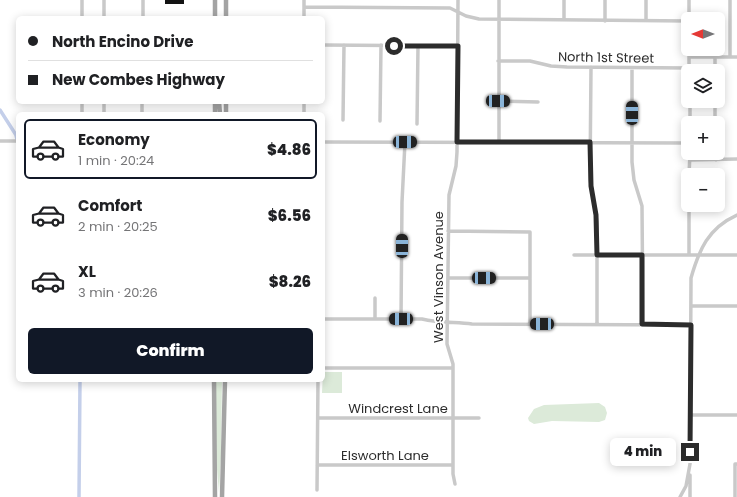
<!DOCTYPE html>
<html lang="en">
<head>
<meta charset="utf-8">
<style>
	body { margin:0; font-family:Poppins,sans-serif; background:#f2f2f2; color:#202124; height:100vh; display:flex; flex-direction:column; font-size:15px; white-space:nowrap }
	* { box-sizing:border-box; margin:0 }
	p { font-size:13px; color:#757577 }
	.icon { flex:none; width:22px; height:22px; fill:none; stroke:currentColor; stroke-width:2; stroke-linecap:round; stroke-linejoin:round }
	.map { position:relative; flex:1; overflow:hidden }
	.side { position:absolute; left:16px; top:112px; width:309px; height:270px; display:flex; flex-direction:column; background:#fff; border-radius:6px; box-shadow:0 2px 10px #0003 }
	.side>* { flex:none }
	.hud { position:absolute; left:16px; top:16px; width:309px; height:88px; border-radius:6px; box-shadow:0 2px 10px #0003; display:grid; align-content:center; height:88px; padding:0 12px; background:#fff }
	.needle { width:26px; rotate:270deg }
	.fabs { position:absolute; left:681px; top:12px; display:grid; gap:8px }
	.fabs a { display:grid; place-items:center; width:44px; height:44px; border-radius:6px; background:#fff; box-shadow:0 2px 10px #0003; font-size:20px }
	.end { position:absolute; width:18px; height:18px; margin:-9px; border:5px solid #2c2c2c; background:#fff; box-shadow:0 0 0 2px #fff }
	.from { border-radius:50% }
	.bubble { position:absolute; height:28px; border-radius:6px; background:#fff; box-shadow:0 2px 10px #0003; font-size:13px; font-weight:800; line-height:28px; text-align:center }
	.car { position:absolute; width:12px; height:24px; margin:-12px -6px; border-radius:5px; box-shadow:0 0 3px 1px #0007; background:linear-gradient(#222 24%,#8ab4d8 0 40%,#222 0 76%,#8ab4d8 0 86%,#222 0) }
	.hud b { display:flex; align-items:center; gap:14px; height:38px; font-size:15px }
	.hud b+b { border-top:1px solid #e0e0e0 }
	.hud i { width:10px; height:10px; background:#202124 }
	ul { padding:7px 0 0; list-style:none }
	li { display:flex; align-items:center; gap:12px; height:60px; margin:0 8px 6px; padding:0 4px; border:2px solid transparent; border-radius:6px }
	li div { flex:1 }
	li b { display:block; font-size:15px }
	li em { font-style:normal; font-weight:800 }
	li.current { border-color:#111827 }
	li>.icon { width:36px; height:36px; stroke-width:1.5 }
	.action { display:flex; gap:8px; margin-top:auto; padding:8px 12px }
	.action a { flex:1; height:46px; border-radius:6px; background:#111827; color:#fff; font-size:16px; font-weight:800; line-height:46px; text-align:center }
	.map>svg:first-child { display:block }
</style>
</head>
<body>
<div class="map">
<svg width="737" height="497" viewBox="0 0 737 497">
	<rect width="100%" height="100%" fill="#fff"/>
	<path fill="#dcead9" d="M323,372H342V393H322Z
		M216,380H222L221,457L219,493L216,457Z
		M599,403L605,407L607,413L605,420L599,422L552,421L534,424L529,421L528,418L534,409L544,405Z"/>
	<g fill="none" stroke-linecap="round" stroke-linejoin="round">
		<path stroke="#c4cfea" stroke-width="3.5" d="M0,110L16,135L18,144
			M79,497L80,380"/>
	</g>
	<path fill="#131313" d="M165,0H184V4H165Z"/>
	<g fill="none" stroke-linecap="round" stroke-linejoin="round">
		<path stroke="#c9c9c9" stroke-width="3.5" d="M82,0V18
			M689,0V19
			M730,0V57
			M304,7L450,8L466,16L479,19L688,21
			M104,18V0
			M143,18V0
			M304,18V0
			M564,20V0
			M605,21V0
			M646,21V0
			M323,45L458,46
			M689,49V71
			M689,57H737
			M715,57V71
			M498,61H530L551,66L567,67L689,68
			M591,67L590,179L597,222V324
			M632,68V162L634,180L642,206L643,324
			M498,101L538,102
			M690,101V123
			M715,101V123
			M82,102V114
			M104,102V114H142
			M142,114V102
			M304,114V102
			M343,120L344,45
			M380,121L381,45
			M417,124L418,46
			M0,141H18
			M323,142L688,143
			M499,142V0
			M716,153V160
			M690,160L737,159
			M689,175L690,153
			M448,231L530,232V324
			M574,255H737
			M689,255V205
			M448,278H530
			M691,306H737
			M323,319H422C439,323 455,322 472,324L691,325
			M375,319V298
			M401,319L402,202L405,142
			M323,368H453
			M691,415H737
			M318,418H479
			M317,465H453
			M455,484L453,474V364L447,344L449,195L456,166L457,152L458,0
			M317,490L318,380
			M680,497L686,486L690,464L691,278C699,250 708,228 737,215
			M690,497V475
			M735,497V464H737"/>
		<path stroke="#a4a4a4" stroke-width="4.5" d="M226,0V18
			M215,18V0
			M219,102L220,114
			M215,114V102
			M226,114V102
			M214,380L215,497
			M222,497L225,380"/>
	</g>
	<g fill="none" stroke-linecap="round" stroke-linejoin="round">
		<path stroke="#2c2c2c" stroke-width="5" d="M394,46H458L457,142H590L591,186L596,215L597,255H642V324L691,325L690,452"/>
	</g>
	<g text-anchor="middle" stroke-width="4" stroke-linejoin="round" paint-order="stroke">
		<g font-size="13" fill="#2c2c2c" stroke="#fff">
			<text transform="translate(606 57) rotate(1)" y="5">North 1st Street</text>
			<text transform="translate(438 277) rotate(-90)" y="5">West Vinson Avenue</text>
			<text x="398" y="413">Windcrest Lane</text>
			<text x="385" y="460">Elsworth Lane</text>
		</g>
	</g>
</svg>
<div class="fabs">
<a><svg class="needle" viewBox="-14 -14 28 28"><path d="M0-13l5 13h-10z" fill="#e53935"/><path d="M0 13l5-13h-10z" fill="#757577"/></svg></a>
<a><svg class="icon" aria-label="layers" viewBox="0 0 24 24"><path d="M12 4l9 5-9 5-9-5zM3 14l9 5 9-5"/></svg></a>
<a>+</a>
<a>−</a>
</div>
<i class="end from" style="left:394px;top:46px"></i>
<i class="end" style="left:690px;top:452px"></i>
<div class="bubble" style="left:610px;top:438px;width:66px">4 min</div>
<i class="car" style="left:498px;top:101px;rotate:91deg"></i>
<i class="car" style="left:632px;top:113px;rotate:0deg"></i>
<i class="car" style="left:405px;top:142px;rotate:90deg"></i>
<i class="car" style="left:402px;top:246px;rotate:0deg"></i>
<i class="car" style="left:484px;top:278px;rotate:90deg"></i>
<i class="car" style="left:401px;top:319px;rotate:270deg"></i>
<i class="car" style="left:542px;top:324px;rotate:270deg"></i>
<div class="hud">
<b><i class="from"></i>North Encino Drive</b>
<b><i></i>New Combes Highway</b>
</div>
<section class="side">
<ul>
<li class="current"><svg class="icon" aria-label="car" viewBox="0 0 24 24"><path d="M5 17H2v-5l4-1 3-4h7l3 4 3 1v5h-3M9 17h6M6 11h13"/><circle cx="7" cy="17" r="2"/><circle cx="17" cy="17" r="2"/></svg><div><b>Economy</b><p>1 min · 20:24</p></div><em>$4.86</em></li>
<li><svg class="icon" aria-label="car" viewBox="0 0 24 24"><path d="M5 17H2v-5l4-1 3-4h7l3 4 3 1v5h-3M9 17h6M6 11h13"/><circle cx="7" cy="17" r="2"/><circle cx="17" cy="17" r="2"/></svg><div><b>Comfort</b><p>2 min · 20:25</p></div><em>$6.56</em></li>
<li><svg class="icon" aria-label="car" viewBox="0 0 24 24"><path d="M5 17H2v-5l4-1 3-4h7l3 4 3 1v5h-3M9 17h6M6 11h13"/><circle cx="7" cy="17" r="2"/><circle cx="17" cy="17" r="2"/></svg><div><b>XL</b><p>3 min · 20:26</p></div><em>$8.26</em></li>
</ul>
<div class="action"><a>Confirm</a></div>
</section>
</div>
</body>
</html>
